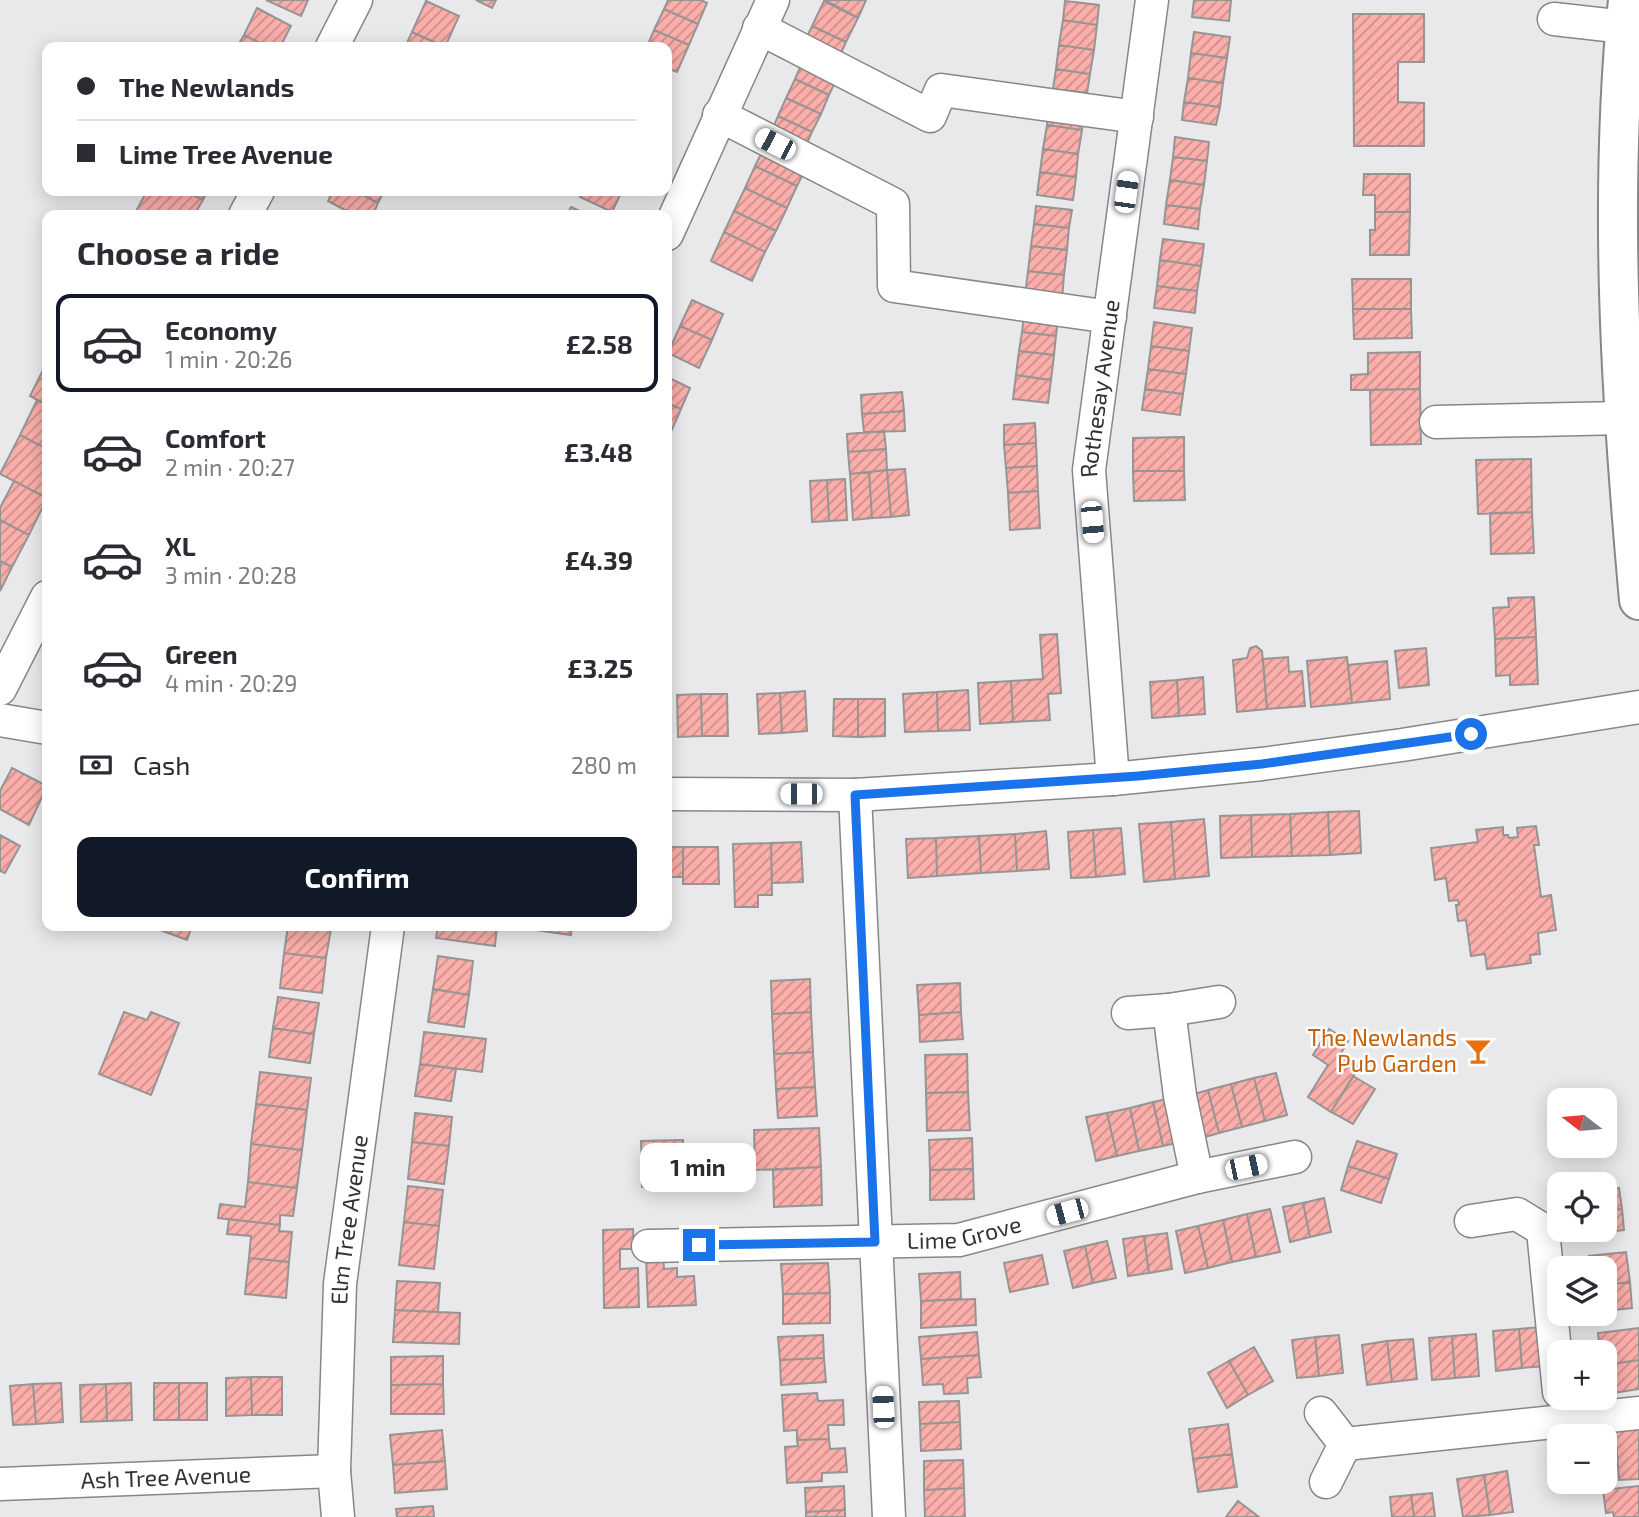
<!DOCTYPE html>
<html lang="en">
<head>
<meta charset="utf-8">
<style>
	body { margin:0; font-family:"Exo 2",sans-serif; background:#f2f2f3; color:#2b2b33; height:100vh; display:flex; flex-direction:column; font-size:26px; white-space:nowrap }
	* { box-sizing:border-box; margin:0 }
	p { font-size:23px; color:#7c7c81 }
	.icon { flex:none; width:38px; height:38px; fill:none; stroke:currentColor; stroke-width:2; stroke-linecap:round; stroke-linejoin:round }
	.map { position:relative; flex:1; overflow:hidden }
	.side { position:absolute; left:42px; top:210px; width:630px; height:721px; display:flex; flex-direction:column; background:#fff; border-radius:14px; box-shadow:0 4px 18px #0003 }
	.side>* { flex:none }
	.banner { position:absolute; left:42px; top:42px; width:630px; height:154px; border-radius:14px; box-shadow:0 4px 18px #0003; display:grid; align-content:center; height:154px; padding:0 35px; background:#fff }
	.needle { width:46px; rotate:286deg }
	.tools { position:absolute; left:1547px; top:1088px; display:grid; gap:14px }
	.tools a { display:grid; place-items:center; width:70px; height:70px; border-radius:14px; background:#fff; box-shadow:0 4px 18px #0003; font-size:35px }
	.end { position:absolute; width:32px; height:32px; margin:-16px; border:9px solid #1a73e8; background:#fff; box-shadow:0 0 0 4px #fff }
	.from { border-radius:50% }
	.bubble { position:absolute; height:49px; border-radius:14px; background:#fff; box-shadow:0 4px 18px #0003; font-size:23px; font-weight:700; line-height:49px; text-align:center }
	.car { position:absolute; width:21px; height:42px; margin:-21px -10px; border-radius:9px; box-shadow:0 0 5px 2px #0007; background:linear-gradient(#fff 24%,#345 0 40%,#fff 0 76%,#345 0 86%,#fff 0) }
	.banner b { display:flex; align-items:center; gap:24px; height:66px; font-size:26px }
	.banner b+b { border-top:2px solid #e1e1e2 }
	.banner i { width:18px; height:18px; background:#2b2b33 }
	ul { padding:0; list-style:none }
	li { display:flex; align-items:center; gap:21px; height:98px; margin:0 14px 10px; padding:0 21px; border:4px solid transparent; border-radius:14px }
	li div { flex:1 }
	li b { display:block; font-size:26px }
	li em { font-style:normal; font-weight:700 }
	li.selected { border-color:#111827 }
	li>.icon { width:63px; height:63px; stroke-width:1.5 }
	h2 { padding:0 35px; font-size:32px; line-height:84px }
	.pay { display:flex; align-items:center; gap:18px; height:77px; padding:0 35px; font-size:26px }
	.pay p { margin-inline-start:auto }
	.button { display:flex; gap:14px; margin-top:auto; padding:14px 35px }
	.button a { flex:1; height:80px; border-radius:14px; background:#111827; color:#fff; font-size:28px; font-weight:700; line-height:80px; text-align:center }
	.map>svg:first-child { display:block }
</style>
</head>
<body>
<div class="map">
<svg width="1639" height="1517" viewBox="0 0 1639 1517">
	<defs>
		<pattern id="building-hatch" width="6" height="6" patternUnits="userSpaceOnUse" patternTransform="scale(1.75)"><rect width="6" height="6" fill="#fbaeaa"/><path d="M-1 1l2-2M0 6l6-6M5 7l2-2" fill="none" stroke="#cc8e8b"/></pattern>
	</defs>
	<rect width="100%" height="100%" fill="#e9e9eb"/>
	<path fill="url(#building-hatch)" stroke="#969594" stroke-width="2" d="M266,0H308L301,16Z
		M476,0H496L492,8Z
		M668,0H701L707,3L698,24L664,9Z
		M825,0H866L858,18Z
		M1194,0H1231L1229,21L1192,17Z
		M426,1L459,16L445,47L412,32Z
		M824,1L858,18L846,42L812,26Z
		M1065,1L1099,5L1097,25L1063,20Z
		M257,8L291,26L280,47H268L244,35Z
		M664,9L698,24L689,45L654,30Z
		M1353,14H1424V62H1398V102L1424,103V146H1354Z
		M1063,20L1097,25L1094,50L1059,45Z
		M812,26L846,42L838,60L804,43Z
		M654,30L689,45L677,72L667,68V47H647Z
		M412,32L445,47H405Z
		M1194,32L1230,37L1227,58L1191,53Z
		M244,35L268,47H237Z
		M1059,45L1094,50L1090,74L1056,69Z
		M1191,53L1227,58L1223,83L1188,78Z
		M802,63L837,78L829,95L795,79Z
		M1056,69L1090,74L1087,93L1053,89Z
		M1188,78L1223,83L1220,107L1184,102Z
		M795,79L829,95L821,114L786,98Z
		M786,98L821,114L812,132L778,116Z
		M1184,102L1220,107L1216,125L1182,120Z
		M1049,107L1084,111L1082,130L1047,125Z
		M778,116L812,132L804,150L770,134Z
		M1047,125L1082,130L1078,154L1043,149Z
		M1175,137L1209,142L1207,161L1173,157Z
		M765,146L807,166L797,186L755,166Z
		M1043,149L1078,154L1076,177L1040,172Z
		M1173,157L1207,161L1204,185L1170,180Z
		M755,166L797,186L787,208L745,188Z
		M1040,172L1076,177L1073,200L1037,195Z
		M1364,174H1410V212H1375V195H1363Z
		M1170,180L1204,185L1200,209L1166,205Z
		M745,188L787,208L776,231L734,211Z
		M147,191H185L203,200L194,215H174L168,212L166,215H140L135,213Z
		M185,191H207L203,200Z
		M333,191H356L378,203L373,215H354L328,201Z
		M356,191H384L378,203Z
		M582,191H622L612,212L580,197Z
		M1166,205L1200,209L1198,229L1164,224Z
		M1036,206L1072,210L1069,228L1034,224Z
		M571,207L588,215H567Z
		M734,211L776,231L765,252L724,232Z
		M1375,212H1410L1409,255H1370V230H1375Z
		M1034,224L1069,228L1067,250L1031,246Z
		M724,232L765,252L752,281L711,261Z
		M1163,239L1204,244L1201,266L1160,260Z
		M1031,246L1067,250L1064,275L1028,271Z
		M1160,260L1201,266L1197,291L1157,286Z
		M1028,271L1064,275L1062,299L1025,295Z
		M1352,279H1411V309H1353Z
		M1157,286L1197,291L1195,313L1154,308Z
		M692,300L723,314L712,340L680,326Z
		M1025,307L1059,311L1056,336L1022,332Z
		M1353,309H1411L1412,338L1354,339Z
		M1154,322L1192,328L1189,351L1151,346Z
		M680,326L712,340L699,368L668,353Z
		M1022,332L1056,336L1054,355L1019,351Z
		M1151,346L1189,351L1186,374L1148,369Z
		M1019,351L1054,355L1051,380L1016,375Z
		M1420,352V389L1351,390V375L1368,374V353Z
		M47,362V405L30,396Z
		M1148,369L1186,374L1183,394L1145,389Z
		M1016,375L1051,380L1048,403L1013,399Z
		M667,377L690,388L681,409L667,403Z
		M1145,389L1183,394L1180,415L1142,410Z
		M1420,389L1421,444L1371,445L1370,390Z
		M902,392L904,411L862,414L861,395Z
		M37,400L47,405V449L20,435Z
		M667,403L681,409L670,434L667,432Z
		M904,411L905,431L864,432L862,414Z
		M1035,423L1036,443L1004,445V425Z
		M884,431L886,449L848,452L847,434Z
		M20,435L47,449V498L0,474Z
		M1184,437V471H1133V438Z
		M1036,443L1037,466L1006,468L1004,445Z
		M886,449L887,470L850,474L848,452Z
		M1531,459L1532,512L1478,514L1476,460Z
		M1037,466L1038,491L1008,493L1006,468Z
		M905,469L909,515L891,517L887,470Z
		M887,470L891,517L872,518L869,472Z
		M1133,471H1184L1185,500L1134,501Z
		M869,472L872,518L853,520L850,474Z
		M845,479L847,520L829,521L827,480Z
		M827,480L829,521L812,522L810,481Z
		M14,481L47,498L29,535L0,520V508Z
		M1038,491L1040,528L1010,530L1008,493Z
		M1532,512L1534,553L1491,554L1490,513Z
		M0,520L29,535L12,567L0,561Z
		M0,561L12,567L0,591Z
		M1534,597L1536,637L1495,639L1493,608L1509,607L1508,598Z
		M1057,634L1061,693L1048,694L1050,720L1013,722L1011,681L1043,679L1040,635Z
		M1536,637L1538,684L1510,685V675L1496,676L1495,639Z
		M1256,646L1262,651L1267,709L1237,712L1233,660L1247,658L1250,648Z
		M1426,648L1429,685L1399,688L1395,651Z
		M1288,657L1289,672L1302,671L1305,706L1267,709L1263,659Z
		M1347,657L1352,703L1311,707L1307,661Z
		M1387,661L1390,699L1352,703L1348,665Z
		M1203,677L1205,714L1179,716L1177,680Z
		M1177,680L1179,716L1152,718L1150,682Z
		M1011,681L1013,722L980,724L978,683Z
		M968,690L970,730L938,731L937,692Z
		M805,691L807,731L782,733L780,693Z
		M937,692L938,731L905,732L903,694Z
		M780,693L782,733L759,734L757,694Z
		M701,694L702,736L678,737L677,695Z
		M701,694H727L728,736H702Z
		M834,699H858V737L833,736Z
		M858,699H885V736L858,737Z
		M12,768L47,786L29,825L0,809V791Z
		M1359,811L1361,853L1330,855L1328,812Z
		M1328,812L1330,855L1292,856L1290,814Z
		M1290,814L1292,856L1252,857L1251,815Z
		M1251,815L1252,857L1221,858L1220,816Z
		M1204,819L1209,876L1175,879L1171,822Z
		M1171,822L1175,879L1144,882L1139,824Z
		M1536,826L1539,845H1534L1541,897L1551,895L1556,930L1538,933L1540,954L1530,955L1531,963L1487,969L1485,954L1471,956L1466,920L1458,921L1456,905H1459L1458,900L1449,901L1446,878L1435,880L1431,848L1478,842L1476,830L1503,827V835H1508L1509,838L1518,837L1517,828Z
		M1121,828L1125,874L1096,877L1093,830Z
		M1093,830L1096,877L1071,878L1068,832Z
		M1046,831L1049,869L1017,871L1015,834Z
		M1015,834L1017,871L981,873L979,836Z
		M0,835L20,846L5,873L0,871Z
		M979,836L981,873L937,876L936,838Z
		M936,838L937,876L908,878L906,839Z
		M801,842L803,882L772,883L771,843Z
		M771,843L772,895H758V907H735L733,844Z
		M667,847H683V877H667Z
		M683,847H718L719,884H683Z
		M158,926H192L187,940L157,929Z
		M288,926L331,929L326,958L284,953Z
		M438,926H497L495,946L436,938Z
		M528,926H572L571,935L528,929Z
		M284,953L326,958L322,993L280,988Z
		M438,956L473,961L469,995L433,989Z
		M810,979L811,1012L772,1014L771,981Z
		M960,983L961,1012L919,1015L917,985Z
		M433,989L469,995L464,1027L428,1022Z
		M278,997L319,1003L314,1034L273,1028Z
		M124,1012L147,1020L151,1012L179,1023L151,1095L99,1074Z
		M811,1012L813,1052L774,1054L772,1014Z
		M961,1012L963,1039L920,1042L919,1015Z
		M273,1028L314,1034L310,1063L269,1057Z
		M1329,1029L1348,1041L1340,1055L1359,1067L1331,1112L1308,1097L1328,1065L1313,1055Z
		M424,1032L486,1039L482,1072L420,1064Z
		M813,1052L815,1087L776,1089L774,1054Z
		M967,1054L968,1092L926,1093L925,1055Z
		M420,1064L456,1069L451,1101L415,1096Z
		M260,1072L311,1078L307,1110L256,1104Z
		M1276,1073L1287,1115L1265,1121L1254,1078Z
		M1353,1076L1375,1089L1353,1124L1331,1112Z
		M1254,1078L1265,1121L1242,1127L1231,1084Z
		M1231,1084L1242,1127L1219,1133L1208,1090Z
		M815,1087L817,1116L778,1118L776,1089Z
		M1208,1090L1219,1133L1198,1139L1187,1096Z
		M968,1092L970,1130L927,1131L926,1093Z
		M1176,1097L1185,1141L1163,1146L1153,1102Z
		M1153,1102L1163,1146L1139,1151L1130,1108Z
		M256,1104L307,1110L302,1150L251,1144Z
		M1130,1108L1139,1151L1117,1156L1107,1113Z
		M415,1113L452,1117L449,1146L412,1142Z
		M1107,1113L1117,1156L1096,1161L1086,1117Z
		M819,1128L821,1167L755,1170L754,1130Z
		M972,1138L973,1169L930,1170L929,1140Z
		M683,1140L684,1186L642,1187L641,1141Z
		M1357,1141L1397,1154L1389,1179L1348,1166Z
		M412,1142L449,1146L444,1184L408,1179Z
		M251,1144L302,1150L297,1188L248,1182Z
		M1348,1166L1389,1179L1381,1203L1341,1190Z
		M821,1167L822,1205L774,1207L773,1170Z
		M973,1169L974,1199L930,1200V1170Z
		M248,1182L297,1188L293,1216L280,1215V1225L218,1218L220,1204L245,1207Z
		M408,1186L443,1190L439,1226L404,1222Z
		M1619,1188L1622,1209L1605,1211V1190Z
		M1324,1198L1331,1232L1310,1237L1303,1203Z
		M1303,1203L1310,1237L1290,1242L1283,1207Z
		M1270,1209L1280,1252L1256,1257L1247,1214Z
		M1622,1209L1624,1230L1588,1234L1587,1230H1605V1211Z
		M1247,1214L1256,1257L1232,1262L1223,1220Z
		M229,1219L280,1225L279,1231L292,1232L289,1262L249,1258L251,1236L227,1234Z
		M1223,1220L1232,1262L1208,1268L1198,1226Z
		M404,1222L439,1226L434,1269L399,1265Z
		M1198,1226L1208,1268L1185,1273L1176,1231Z
		M633,1229L634,1249H620V1269L638,1268L639,1307L604,1308L603,1230Z
		M1167,1233L1172,1269L1149,1273L1144,1236Z
		M1144,1236L1149,1273L1128,1276L1123,1239Z
		M1107,1241L1116,1278L1093,1283L1085,1246Z
		M1085,1246L1093,1283L1073,1288L1064,1251Z
		M1626,1252L1630,1282L1605,1285V1269H1591L1589,1256Z
		M1042,1255L1048,1284L1010,1292L1004,1263Z
		M663,1256L664,1269L677,1268V1277L694,1276L696,1305L648,1307L646,1257Z
		M249,1258L289,1262L286,1298L245,1294Z
		M828,1263L830,1293L783,1294L781,1264Z
		M960,1272L961,1299L921,1301L919,1274Z
		M397,1281L440,1283L438,1312L395,1310Z
		M1630,1282L1632,1308L1605,1311V1285Z
		M830,1293V1323L783,1324V1294Z
		M975,1299L976,1325L921,1328V1301Z
		M395,1310L460,1313L459,1344L393,1342Z
		M1541,1327L1545,1366L1522,1368L1519,1329Z
		M1639,1328V1360L1605,1365V1353H1600L1598,1333Z
		M1519,1329L1522,1368L1496,1371L1493,1331Z
		M977,1332L979,1355L921,1359L919,1337Z
		M1476,1334L1479,1376L1455,1378L1452,1336Z
		M823,1335L824,1358L780,1360L778,1337Z
		M1339,1335L1343,1373L1319,1376L1315,1337Z
		M1452,1336L1455,1378L1432,1380L1429,1338Z
		M1315,1337L1319,1376L1297,1378L1292,1340Z
		M1413,1339L1417,1379L1392,1382L1387,1341Z
		M1387,1341L1392,1382L1367,1385L1362,1345Z
		M1254,1347L1273,1381L1248,1395L1229,1361Z
		M979,1355L981,1377L967,1378L968,1393L944,1394L943,1384L923,1385L921,1359Z
		M443,1356V1384L391,1385V1357Z
		M824,1358L826,1382L781,1385L780,1360Z
		M1639,1360V1389L1606,1394L1605,1365Z
		M1229,1361L1248,1395L1227,1408L1208,1373Z
		M251,1377L252,1415L226,1416V1378Z
		M251,1377H282V1415H252Z
		M61,1383L63,1422L36,1424L33,1384Z
		M131,1383L132,1420L107,1421L106,1384Z
		M154,1383H179V1420H154Z
		M179,1383H207V1420H179Z
		M33,1384L36,1424L13,1425L10,1386Z
		M106,1384L107,1421L81,1422L80,1385Z
		M443,1384L444,1414H391V1385Z
		M817,1393L818,1401L843,1400L844,1425H828L829,1439L797,1440V1430L784,1431L782,1395Z
		M959,1401L960,1422L920,1424L919,1402Z
		M960,1422L961,1449L921,1451L920,1424Z
		M1228,1424L1232,1454L1193,1459L1189,1429Z
		M1639,1427V1479L1619,1480L1615,1429Z
		M442,1430L445,1461L393,1465L390,1435Z
		M829,1439L830,1449L845,1448L847,1472L822,1473V1481L787,1483L785,1447L798,1446L797,1440Z
		M1232,1454L1237,1487L1198,1492L1193,1459Z
		M963,1460L964,1488L924,1490V1461Z
		M445,1461L447,1489L395,1493L393,1465Z
		M1507,1471L1513,1512L1490,1515L1484,1475Z
		M1484,1475L1490,1515L1463,1517L1457,1479Z
		M844,1486L845,1510L806,1512L805,1488Z
		M1639,1486V1517H1614L1613,1512L1606,1513L1603,1490Z
		M964,1488L965,1517H925L924,1490Z
		M1432,1493L1435,1517H1414L1411,1495Z
		M1411,1495L1414,1517H1392L1390,1497Z
		M1238,1501L1259,1517H1226Z
		M433,1506L434,1517H397L396,1509Z
		M845,1510V1517H806V1512Z"/>
	<g fill="none" stroke-linecap="round" stroke-linejoin="round">
		<defs>
			<g id="minor">
				<path d="M1554,19L1625,27"/>
				<path d="M759,28L930,116L941,90L1137,117"/>
				<path d="M332,47L356,0"/>
				<path d="M719,115L893,204L894,286L1110,317"/>
				<path d="M245,215L258,191"/>
				<path d="M667,234L773,0"/>
				<path d="M1436,422L1624,418"/>
				<path d="M0,689L47,597"/>
				<path d="M0,720L47,728"/>
				<path id="s1" d="M1113,779L1089,470L1152,0"/>
				<path d="M667,794L855,795L1113,779L1262,764L1402,745L1639,707"/>
				<path d="M855,795L889,1517"/>
				<path d="M1169,1010L1180,1096L1197,1177"/>
				<path d="M1128,1013L1169,1010L1219,1002"/>
				<path d="M1471,1221L1517,1214L1543,1230L1559,1392"/>
				<path id="s2" d="M648,1246L959,1240L1197,1177L1295,1157"/>
				<path d="M1321,1413L1345,1444L1326,1482"/>
				<path d="M1345,1444L1639,1413"/>
				<path id="s3" d="M0,1484L334,1471"/>
				<path id="s4" d="M338,1517L334,1471L340,1284L388,926"/>
			</g>
			<path id="major" d="M1628,0C1608,199 1621,401 1639,600"/>
		</defs>
		<use href="#minor" stroke="#878789" stroke-width="35"/>
		<use href="#major" stroke="#878789" stroke-width="42"/>
		<use href="#minor" stroke="#fff" stroke-width="32"/>
		<use href="#major" stroke="#fff" stroke-width="38"/>
	</g>
	<g fill="none" stroke-linecap="round" stroke-linejoin="round">
		<path stroke="#1a73e8" stroke-width="9" d="M699,1245L875,1242L855,795L1138,776L1262,764L1471,734"/>
	</g>
	<defs>
		<symbol id="bar-bare" viewBox="-9 -9 18 18"><path d="M-6-5H6L.8 .8V4.5H3.5V6h-7V4.5H-.8V.8Z" fill="#e8710a" stroke="#fff" stroke-width="2.5" paint-order="stroke"/></symbol>
	</defs>
	<g fill-rule="evenodd">
		<use href="#bar-bare" x="1459" y="1032" width="38" height="38"/>
	</g>
	<g text-anchor="middle" stroke-width="5" stroke-linejoin="round" paint-order="stroke">
		<g font-size="23" fill="#313232" stroke="#fff">
			<text dy="8" stroke="none"><textPath href="#s1" startOffset="392">Rothesay Avenue</textPath></text>
			<text dy="8" stroke="none"><textPath href="#s4" startOffset="298">Elm Tree Avenue</textPath></text>
			<text dy="8" stroke="none"><textPath href="#s2" startOffset="317">Lime Grove</textPath></text>
			<text dy="8" stroke="none"><textPath href="#s3" startOffset="166">Ash Tree Avenue</textPath></text>
		</g>
		<g font-size="23" fill="#c56008" stroke="#fff" text-anchor="end">
			<text x="1457" y="1046">The Newlands<tspan x="1457" dy="26">Pub Garden</tspan></text>
		</g>
	</g>
</svg>
<div class="tools">
<a><svg class="needle" viewBox="-14 -14 28 28"><path d="M0-13l5 13h-10z" fill="#e53935"/><path d="M0 13l5-13h-10z" fill="#7c7c81"/></svg></a>
<a><svg class="icon" aria-label="locate" viewBox="0 0 24 24"><circle cx="12" cy="12" r="6"/><path d="M12 2v4M12 18v4M2 12h4M18 12h4"/></svg></a>
<a><svg class="icon" aria-label="layers" viewBox="0 0 24 24"><path d="M12 4l9 5-9 5-9-5zM3 14l9 5 9-5"/></svg></a>
<a>+</a>
<a>−</a>
</div>
<i class="end from" style="left:1471px;top:734px"></i>
<i class="end" style="left:699px;top:1245px"></i>
<div class="bubble" style="left:640px;top:1143px;width:116px">1 min</div>
<i class="car" style="left:775px;top:144px;rotate:297deg"></i>
<i class="car" style="left:1126px;top:192px;rotate:8deg"></i>
<i class="car" style="left:1092px;top:522px;rotate:175deg"></i>
<i class="car" style="left:801px;top:794px;rotate:270deg"></i>
<i class="car" style="left:1246px;top:1167px;rotate:78deg"></i>
<i class="car" style="left:1067px;top:1212px;rotate:255deg"></i>
<i class="car" style="left:883px;top:1407px;rotate:357deg"></i>
<div class="banner">
<b><i class="from"></i>The Newlands</b>
<b><i></i>Lime Tree Avenue</b>
</div>
<section class="side">
<h2>Choose a ride</h2>
<ul>
<li class="selected"><svg class="icon" aria-label="car" viewBox="0 0 24 24"><path d="M5 17H2v-5l4-1 3-4h7l3 4 3 1v5h-3M9 17h6M6 11h13"/><circle cx="7" cy="17" r="2"/><circle cx="17" cy="17" r="2"/></svg><div><b>Economy</b><p>1 min · 20:26</p></div><em>£2.58</em></li>
<li><svg class="icon" aria-label="car" viewBox="0 0 24 24"><path d="M5 17H2v-5l4-1 3-4h7l3 4 3 1v5h-3M9 17h6M6 11h13"/><circle cx="7" cy="17" r="2"/><circle cx="17" cy="17" r="2"/></svg><div><b>Comfort</b><p>2 min · 20:27</p></div><em>£3.48</em></li>
<li><svg class="icon" aria-label="car" viewBox="0 0 24 24"><path d="M5 17H2v-5l4-1 3-4h7l3 4 3 1v5h-3M9 17h6M6 11h13"/><circle cx="7" cy="17" r="2"/><circle cx="17" cy="17" r="2"/></svg><div><b>XL</b><p>3 min · 20:28</p></div><em>£4.39</em></li>
<li><svg class="icon" aria-label="car" viewBox="0 0 24 24"><path d="M5 17H2v-5l4-1 3-4h7l3 4 3 1v5h-3M9 17h6M6 11h13"/><circle cx="7" cy="17" r="2"/><circle cx="17" cy="17" r="2"/></svg><div><b>Green</b><p>4 min · 20:29</p></div><em>£3.25</em></li>
</ul>
<div class="pay"><svg class="icon" aria-label="cash" viewBox="0 0 24 24"><path d="M3 7h18v10H3z"/><circle cx="12" cy="12" r="2"/></svg>Cash<p>280 m</p></div>
<div class="button"><a>Confirm</a></div>
</section>
</div>
</body>
</html>
